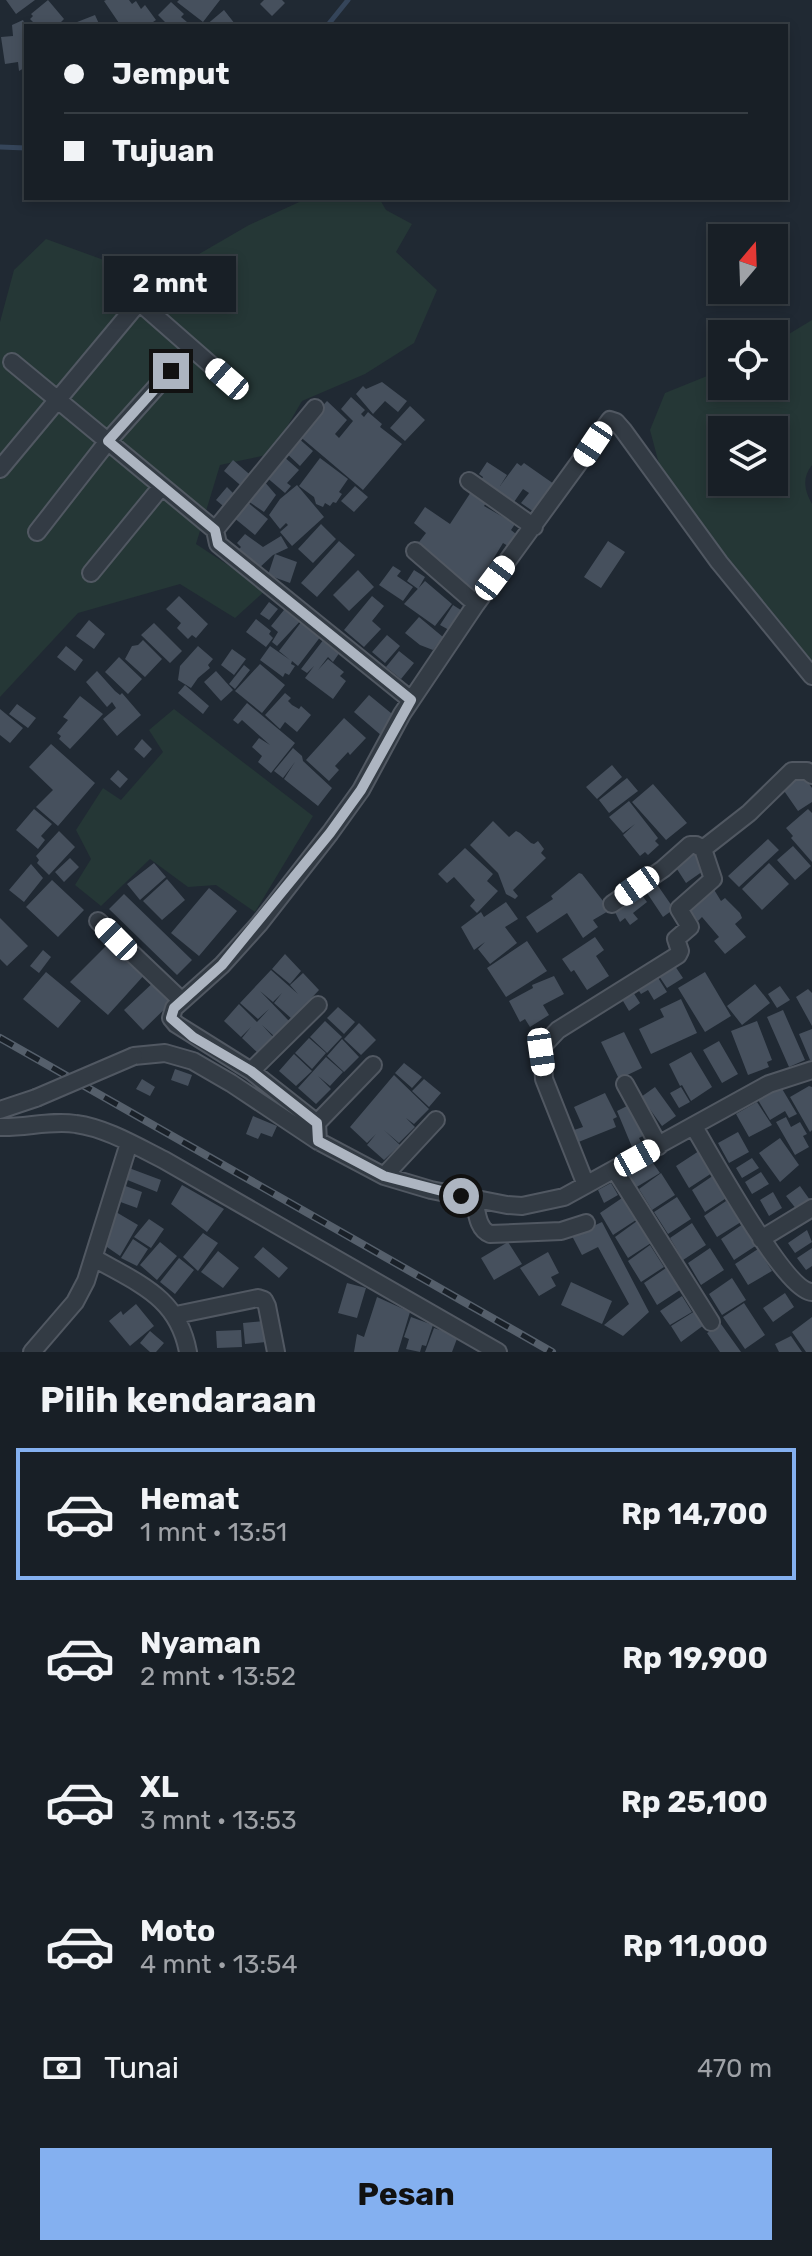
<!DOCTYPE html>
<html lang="id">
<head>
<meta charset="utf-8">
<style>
	body { margin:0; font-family:Rubik,sans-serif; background:#252c32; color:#f1f3f6; height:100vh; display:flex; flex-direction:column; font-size:30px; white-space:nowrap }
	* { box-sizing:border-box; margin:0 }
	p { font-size:26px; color:#9fa2a7 }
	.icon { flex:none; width:44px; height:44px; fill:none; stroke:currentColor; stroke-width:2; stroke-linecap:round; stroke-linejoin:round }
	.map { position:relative; height:1352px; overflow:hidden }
	.details { display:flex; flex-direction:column; background:#181f26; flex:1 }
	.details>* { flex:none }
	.guide { position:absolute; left:24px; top:24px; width:764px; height:176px; border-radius:0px; box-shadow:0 4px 12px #0003,0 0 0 2px #363d43; display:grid; align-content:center; height:176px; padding:0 40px; background:#181f26 }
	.needle { width:52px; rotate:19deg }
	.buttons { position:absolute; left:708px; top:224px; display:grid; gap:16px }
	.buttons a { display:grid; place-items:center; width:80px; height:80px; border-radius:0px; background:#181f26; box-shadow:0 4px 12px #0003,0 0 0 2px #363d43; font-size:40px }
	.end { position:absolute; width:36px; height:36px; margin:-18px; border:10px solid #adb5c1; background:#111; box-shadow:0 0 0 4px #111 }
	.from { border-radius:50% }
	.bubble { position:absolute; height:56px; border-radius:0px; background:#181f26; box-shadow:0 4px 12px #0003,0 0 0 2px #363d43; font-size:26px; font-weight:700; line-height:56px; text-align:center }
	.car { position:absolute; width:24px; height:48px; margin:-24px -12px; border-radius:10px; box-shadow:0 0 6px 2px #0007; background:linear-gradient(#fff 24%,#345 0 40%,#fff 0 76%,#345 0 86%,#fff 0) }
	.guide b { display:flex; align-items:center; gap:28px; height:76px; font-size:30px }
	.guide b+b { border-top:2px solid #363d43 }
	.guide i { width:20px; height:20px; background:#f1f3f6 }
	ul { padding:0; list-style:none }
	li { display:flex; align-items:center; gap:24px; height:132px; margin:0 16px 12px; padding:0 24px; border:4px solid transparent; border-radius:0px }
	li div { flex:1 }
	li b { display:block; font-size:30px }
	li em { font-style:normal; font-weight:700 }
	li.current { border-color:#84b0f0 }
	li>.icon { width:72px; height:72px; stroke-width:1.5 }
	h2 { padding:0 40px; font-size:36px; line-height:96px }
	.pay { display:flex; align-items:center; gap:20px; height:88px; padding:0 40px; font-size:30px }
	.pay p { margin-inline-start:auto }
	.primary-button { display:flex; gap:16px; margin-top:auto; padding:16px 40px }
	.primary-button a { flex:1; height:92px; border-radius:0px; background:#84b0f0; color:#111; font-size:32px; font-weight:700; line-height:92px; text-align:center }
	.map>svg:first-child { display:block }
</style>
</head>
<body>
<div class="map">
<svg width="812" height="1352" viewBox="0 0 812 1352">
	<rect width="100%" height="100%" fill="#202933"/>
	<path fill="#253736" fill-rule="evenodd" d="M308,198H379L386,210L412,224L396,252L437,290L414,343L365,374L302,401L271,454L220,465L196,544L266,590L235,618L180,584L78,613L0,697V322L14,270L46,239L156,279L249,225Z
		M812,320V465C802,478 804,490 812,504V666L755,599L663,479L650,430L665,393L722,370V386H774V343ZM722,430H774V482H722Z
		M174,709L313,816L255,912L216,885L188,887L150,859L101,906L75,885L91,859L76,830L103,788L121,800L163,752L149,730Z"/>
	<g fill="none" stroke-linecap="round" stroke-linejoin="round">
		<path stroke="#35455a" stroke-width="5" d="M327,26L348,0
			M0,147L26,148"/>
	</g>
	<path fill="#46505d" d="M6,0H35L16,14Z
		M48,0L64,19L57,26H32L35,24L30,19L33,16L31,14Z
		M106,0H129L132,4L136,1L141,9L145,5L156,20L147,26H121L104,1Z
		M179,0H220L203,22L177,2Z
		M264,0H282L285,3L272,16L260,4Z
		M171,2L184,14L181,17L187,22L182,26H169L158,15Z
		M224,10L235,24L232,26H205Z
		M95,15L100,26H67Z
		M23,20L26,27V67L19,71L18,62L5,64L1,37L13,36L12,25Z
		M382,382L407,401L398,412L385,401L373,414L356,394L363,386L366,389Z
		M351,397L365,410L361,414L364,417L368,412L382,424L380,427L402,444L363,490L297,434L327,401L347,420L335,434L339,438L353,421L341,409Z
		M410,406L425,420L405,441L390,428Z
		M297,437L313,451L300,466L284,451Z
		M283,456L299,470L287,483L291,486L285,493L265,476Z
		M320,458L348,479L339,492L342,494L336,503L333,502L330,506L325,503L323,507L316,504L314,497L299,486Z
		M233,460L255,479L246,490L224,471Z
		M487,462L507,475L500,486L517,463L521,466L524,463L554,484L534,512L521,503L529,493L523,489L514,502L480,482L483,477L479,474Z
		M263,480L276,495L264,512L248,501Z
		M297,485L324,517L292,546L280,532L288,525L286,523L280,529L269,515L280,499Z
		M355,486L368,497L354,512L341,501Z
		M227,487L234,494L228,510L216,500Z
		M471,492L486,503L484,506L515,524L511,530L516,534L508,546L503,543L486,571L489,573L475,594L416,546L426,533L414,523L425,507L450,524Z
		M246,501L268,519L255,535L233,517Z
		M321,524L336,539L313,563L298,549Z
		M245,534L263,547L281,536L288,548L273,555L257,570L237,551L241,547L237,543Z
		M339,541L355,555L317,597L301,583Z
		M608,541L625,552L601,588L584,577Z
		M275,554L297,562L290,583L268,575Z
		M393,566L401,571L397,576L413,587L403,601L379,585Z
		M358,570L374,587L349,611L333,595Z
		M414,570L425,577L418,589L407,581Z
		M425,581L452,604L435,626L404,604Z
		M179,596L208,624L196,638L192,635L188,639L177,628L181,623L166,609Z
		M372,596L384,606L372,621L381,629L364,647L344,630Z
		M269,602L278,609L269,620L260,614Z
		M288,605L303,618L277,646L272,642L278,632L271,626Z
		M453,605L467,614L449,630L440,625Z
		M419,617L443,637L433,650L420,645L405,633Z
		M256,619L271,631L269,634L273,638L266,647L246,632Z
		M89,620L105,634L94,649L76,636Z
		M302,621L321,636L298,666L292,661L291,664L295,666L289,675L285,673L283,677L260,660L270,646L290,660L279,651Z
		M154,623L182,651L170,663L141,635Z
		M387,635L400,646L385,663L372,652Z
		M324,639L340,652L333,662L328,657L318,670L328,659L344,672L340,676L346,681L333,699L305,678L314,666L307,673L301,669Z
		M143,640L162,659L145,677L125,659L132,646L138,645Z
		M66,646L83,660L75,671L57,657Z
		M198,646L213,659L208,665L210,668L198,678L191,688L178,680L180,666Z
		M232,649L246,659L234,675L221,665Z
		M399,651L414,663L401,679L386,667Z
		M119,657L142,679L128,694L105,672Z
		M260,664L285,685L262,713L235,691Z
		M244,665L250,670L235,689L229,684Z
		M97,671L115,691L120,695L122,693L141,715L117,736L103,719L116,708L112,702L107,707L86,682Z
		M216,671L233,690L221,701L204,682Z
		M185,685L209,706L203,714L178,693Z
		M285,693L291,698L288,701L292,705L299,709L301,706L311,715L297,732L285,722L280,729L265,715Z
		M369,695L397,718L382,736L354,712Z
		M80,696L103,714L70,749L59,739L61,736L57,733L68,720L63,717Z
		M247,703L295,743L271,773L258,762L262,756L252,747L259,738L270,745L242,720L238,724L233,720Z
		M17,704L36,718L28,728L9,714Z
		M0,709L23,728L10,743L0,735Z
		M344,718L366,738L350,755L348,752L335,766L339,770L329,781L306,760Z
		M142,739L152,749L144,758L134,749Z
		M51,744L95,783L58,826L36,807L53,790L29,767Z
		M293,748L302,756L303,761L332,788L318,806L284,779L295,762L283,778L274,771Z
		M612,765L622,777L597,799L586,787Z
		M118,770L128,779L120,788L110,779Z
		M800,771L812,788V802L798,811L780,785Z
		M627,778L638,791L609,813L599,800Z
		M653,784L687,823L666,840L632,802Z
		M629,801L658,838L655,841L659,845L648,855L645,852L640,856L623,835L635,824L623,833L609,817Z
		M34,809L52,824L41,836L45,840L38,849L16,830Z
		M808,809L812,813V862L791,838L793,836L786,828Z
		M493,821L509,837L516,831L520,833L531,843L534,844L538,841L544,849L541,853L546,858L513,890L518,896L515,899L506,894L498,873L470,845Z
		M59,831L75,847L49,875L37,863L39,860L36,856Z
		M768,839L779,850L739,887L728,876Z
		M793,846L811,866L795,880L777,860Z
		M465,848L493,874L487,881L498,891L477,913L470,906L475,900L454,877L447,883L438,874Z
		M696,850L706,869L686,883L675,866Z
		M70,858L79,867L64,882L55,872Z
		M154,863L166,877L140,900L127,884Z
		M769,863L789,884L762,910L742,889Z
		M31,864L43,878L24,902L9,890Z
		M579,873L582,874L610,910L593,920L598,927L583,938L567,913L537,933L526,917L553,899L551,896Z
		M167,879L185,900L162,920L143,901Z
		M52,880L84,910L58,937L26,907Z
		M656,883L674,909L663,917L645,890Z
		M209,888L237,911L199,956L171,933Z
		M713,888L721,901L725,898L740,913L742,918L735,924L746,937L725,954L714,941L719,937L702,917L698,921L688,908Z
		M638,890L647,902L633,913L638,919L630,925L625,918L620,922L613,908Z
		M124,894L192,960L177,975L109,909Z
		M506,902L518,919L505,927L517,943L490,964L478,949L485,942L474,950L461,927L481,912L484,917Z
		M0,918L28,946L7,966L0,959Z
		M595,937L604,950L596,956L609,976L587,990L574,970L571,972L562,959Z
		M112,940L146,973L108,1015L70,982Z
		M527,941L547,971L506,997L487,968Z
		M43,950L51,957L39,973L30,966Z
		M285,954L301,971L290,984L272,969Z
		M673,963L683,978L667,988L657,973Z
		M271,970L298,994L290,985L303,973L319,990L292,1019L274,1003L282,993L273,1002L260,991L290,1022L275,1037L262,1025L274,1038L259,1054L242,1038L251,1027L241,1037L224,1021L239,1004L257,1022L269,1009L258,1019L240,1003Z
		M46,972L81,1001L58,1028L23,999Z
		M705,972L731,1016L705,1032L678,988Z
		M655,973L667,992L654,1000L648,990L641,994L635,985Z
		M554,976L564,994L543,1005L549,1015L530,1027L525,1019L520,1022L509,1001L533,988L532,985Z
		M157,979L176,998L143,1030L124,1010Z
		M755,984L770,1003L742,1025L727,1006Z
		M780,986L790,1000L777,1008L768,994Z
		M631,989L640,1003L629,1011L620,996Z
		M808,989L812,993V1026L796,997Z
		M681,999L697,1033L651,1054L639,1029L664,1017L660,1009Z
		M338,1007L355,1022L344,1034L327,1018Z
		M783,1010L805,1060L789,1067L767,1017Z
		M325,1021L342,1037L327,1053L310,1037Z
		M757,1021L772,1060L767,1062L769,1067L748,1075L731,1031Z
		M359,1023L376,1040L361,1055L344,1039Z
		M812,1029V1060H810L799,1034Z
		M624,1032L642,1068L619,1079L601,1042Z
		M309,1038L326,1053L312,1069L295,1053Z
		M342,1039L359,1057L344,1072L327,1056Z
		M719,1041L738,1074L722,1083L703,1050Z
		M691,1052L712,1087L691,1101L682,1085L680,1086L669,1064Z
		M294,1054L312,1071L296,1086L279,1071Z
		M326,1057L343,1072L330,1086L318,1076L331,1089L316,1104L298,1088Z
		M404,1063L422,1077L412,1088L395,1073Z
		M175,1069L192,1075L188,1086L171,1080Z
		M394,1075L429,1109L414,1124L406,1118L415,1127L399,1143L384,1130L400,1145L384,1160L367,1145L376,1134L367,1143L350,1127Z
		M142,1079L155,1087L150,1096L136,1089Z
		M424,1079L441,1093L429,1107L412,1091Z
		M809,1086L812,1087V1130L810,1132L790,1097Z
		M655,1087L676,1116L662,1126L641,1097Z
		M681,1087L690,1102L679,1108L670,1093Z
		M781,1087L797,1114L789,1118L785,1111L770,1120L758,1100Z
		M605,1093L617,1117L613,1119L616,1127L576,1143L571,1131L583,1127L574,1107Z
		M757,1102L772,1125L749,1137L736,1114Z
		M629,1105L643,1136L639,1138L641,1142L632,1147L617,1111Z
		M253,1116L277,1126L272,1137L261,1133L258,1139L246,1134Z
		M786,1117L791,1127L800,1122L807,1134L803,1136L809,1147L795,1155L776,1122Z
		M738,1132L749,1152L729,1163L718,1143Z
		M780,1138L799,1165L780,1182L759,1153Z
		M699,1151L712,1173L689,1188L676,1166Z
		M752,1158L759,1168L742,1178L736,1168Z
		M651,1160L660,1173L635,1188L627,1174Z
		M129,1168L161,1180L157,1192L125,1179Z
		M761,1172L769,1184L752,1194L745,1182Z
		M661,1173L675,1195L652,1210L639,1189Z
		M714,1175L728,1197L705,1212L692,1190Z
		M611,1183L618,1195L604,1203L598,1190Z
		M120,1184L142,1192L137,1208L115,1200Z
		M182,1185L224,1209L207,1232L171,1204Z
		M800,1186L810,1200L797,1210L786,1196Z
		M773,1192L782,1208L769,1216L760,1200Z
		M677,1197L691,1219L668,1234L654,1212Z
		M622,1198L636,1220L613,1235L600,1213Z
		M726,1201L741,1222L717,1237L704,1216Z
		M116,1212L138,1225L120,1256L107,1247V1238L112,1229L108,1227Z
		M149,1219L164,1229L151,1248L134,1237Z
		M637,1221L651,1243L628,1258L615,1237Z
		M602,1222L649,1312L623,1336L604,1325L629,1304L598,1247L582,1255L572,1236Z
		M692,1223L706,1245L683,1260L670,1238Z
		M743,1224L757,1245L734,1260L721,1239Z
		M807,1230L812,1242L795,1253L788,1243Z
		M203,1233L218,1243L198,1271L183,1257Z
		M133,1239L148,1249L137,1266L121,1258Z
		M160,1242L177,1256L157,1280L140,1265Z
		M508,1242L522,1264L494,1280L481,1258Z
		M650,1245L664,1267L641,1282L628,1261Z
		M263,1247L288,1268L279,1278L254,1257Z
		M710,1248L724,1270L701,1285L688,1263Z
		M812,1248V1266L806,1270L797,1258Z
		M758,1249L772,1271L748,1285L735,1264Z
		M218,1251L239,1268L223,1288L201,1272Z
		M548,1252L559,1273L551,1277L556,1286L539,1296L520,1268Z
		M179,1258L194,1270L175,1294L160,1282Z
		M666,1268L680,1290L657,1305L644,1283Z
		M732,1278L746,1300L722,1315L709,1294Z
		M571,1282L612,1301L602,1324L561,1305Z
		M347,1283L366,1288L357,1318L338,1313Z
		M785,1293L794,1307L773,1322L763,1308Z
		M682,1296L692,1312L670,1325L660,1311Z
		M377,1297L410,1312L398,1352H354L357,1334L364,1337Z
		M744,1303L765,1335L745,1349L723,1317Z
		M136,1304L154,1326L130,1346L109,1321L121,1311L123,1315Z
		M695,1311L704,1325L681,1342L671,1326Z
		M411,1317L433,1325L426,1346L422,1345L420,1352L406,1349L409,1339L404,1337Z
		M812,1317V1352H806L792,1332Z
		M264,1321L266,1342L245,1344L243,1323Z
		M721,1324L741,1352H720L707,1333Z
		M434,1328L458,1336L452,1352H425Z
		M241,1330L242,1347L217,1348L216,1331Z
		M150,1331L164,1343L156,1352H150L140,1343Z
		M791,1336L802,1352H779L775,1344Z"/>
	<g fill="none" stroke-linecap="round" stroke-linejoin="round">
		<defs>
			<path id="minor" d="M122,287L227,379
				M12,362L215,530L218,544L411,700
				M0,469L139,302
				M469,481L534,527
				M215,530L315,408
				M37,532L108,441L191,348
				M415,551L476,604
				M91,573L162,486
				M703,849L749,813L792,771H807L812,775
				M98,921L182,1001
				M134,1056L165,1053L193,1061L231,1083L318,1141L384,1176L431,1190L507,1205L522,1206L564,1197L769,1084L812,1070
				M251,1071L318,1005
				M625,1084L659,1146
				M0,1110L36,1098
				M317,1123L373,1065
				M0,1127C25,1128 51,1120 76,1124C106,1128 136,1146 164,1160L498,1352
				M694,1127C711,1155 785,1291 812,1292
				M318,1141L317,1123L251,1071L176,1024L171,1018L174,1008L222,965L259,924L330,833L361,790L402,714L476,604L610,420L616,422L623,430L719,562L812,676
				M615,1170L711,1322
				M384,1176L436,1120
				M586,1185L544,1079L542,1047L558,1030L678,955L680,951L676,939L690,927L679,909L713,879L703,849L696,845H690L663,869L612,904
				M474,1199C477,1211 477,1229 490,1234L561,1231L586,1223
				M761,1239L812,1208
				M94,1258C139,1284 178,1297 188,1352
				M176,1315L258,1298L264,1300L267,1306L276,1352
				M32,1352L75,1302L86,1281L129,1143"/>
		</defs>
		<use href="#minor" stroke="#515862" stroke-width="20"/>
		<use href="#minor" stroke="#333b44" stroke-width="16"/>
		<defs>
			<path id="rail" d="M0,1038L552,1352"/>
		</defs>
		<use href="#rail" stroke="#555f6b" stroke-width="8"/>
		<use href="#rail" stroke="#192028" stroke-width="5" stroke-dasharray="15" stroke-linecap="butt"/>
		<defs>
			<path id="minor-bridge" d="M36,1098L134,1056"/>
		</defs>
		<use href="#minor-bridge" stroke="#515862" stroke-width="20" stroke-linecap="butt"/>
		<use href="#minor-bridge" stroke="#333b44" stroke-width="16"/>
	</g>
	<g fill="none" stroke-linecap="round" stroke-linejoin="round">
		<path stroke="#adb5c1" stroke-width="10" d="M171,371L108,441L215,530L218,544L411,700L361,790L330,833L222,965L174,1008L171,1018L193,1037L251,1071L317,1123L318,1141L384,1176L461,1196"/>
	</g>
</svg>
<div class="buttons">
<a><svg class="needle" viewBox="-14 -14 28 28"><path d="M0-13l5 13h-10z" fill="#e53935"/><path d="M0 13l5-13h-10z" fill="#9fa2a7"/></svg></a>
<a><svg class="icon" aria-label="locate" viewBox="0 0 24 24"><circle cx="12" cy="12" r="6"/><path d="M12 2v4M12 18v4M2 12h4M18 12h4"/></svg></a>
<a><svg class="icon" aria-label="layers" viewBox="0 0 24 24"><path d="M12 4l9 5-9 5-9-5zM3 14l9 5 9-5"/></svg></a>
</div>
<i class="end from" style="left:461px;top:1196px"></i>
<i class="end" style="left:171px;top:371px"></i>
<div class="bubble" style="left:104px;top:256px;width:132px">2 mnt</div>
<i class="car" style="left:227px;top:379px;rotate:311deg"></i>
<i class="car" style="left:593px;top:444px;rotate:214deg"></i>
<i class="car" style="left:495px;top:578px;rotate:37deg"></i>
<i class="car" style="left:637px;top:886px;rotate:235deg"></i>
<i class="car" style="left:116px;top:939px;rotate:315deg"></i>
<i class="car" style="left:541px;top:1052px;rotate:172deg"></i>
<i class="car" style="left:637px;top:1158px;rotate:61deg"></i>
<div class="guide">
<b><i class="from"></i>Jemput</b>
<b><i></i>Tujuan</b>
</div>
</div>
<section class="details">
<h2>Pilih kendaraan</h2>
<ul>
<li class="current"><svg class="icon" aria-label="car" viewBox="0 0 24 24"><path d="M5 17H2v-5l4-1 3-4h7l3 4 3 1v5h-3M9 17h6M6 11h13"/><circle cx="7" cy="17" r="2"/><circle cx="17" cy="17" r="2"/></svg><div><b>Hemat</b><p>1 mnt · 13:51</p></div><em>Rp 14,700</em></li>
<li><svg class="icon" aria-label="car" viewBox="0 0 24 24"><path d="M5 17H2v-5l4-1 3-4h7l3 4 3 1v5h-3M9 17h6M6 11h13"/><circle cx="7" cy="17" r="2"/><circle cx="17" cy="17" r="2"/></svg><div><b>Nyaman</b><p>2 mnt · 13:52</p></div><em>Rp 19,900</em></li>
<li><svg class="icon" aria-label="car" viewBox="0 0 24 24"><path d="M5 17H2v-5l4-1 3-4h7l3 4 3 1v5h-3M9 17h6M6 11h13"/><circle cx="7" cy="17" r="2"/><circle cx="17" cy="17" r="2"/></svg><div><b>XL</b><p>3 mnt · 13:53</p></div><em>Rp 25,100</em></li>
<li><svg class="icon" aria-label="car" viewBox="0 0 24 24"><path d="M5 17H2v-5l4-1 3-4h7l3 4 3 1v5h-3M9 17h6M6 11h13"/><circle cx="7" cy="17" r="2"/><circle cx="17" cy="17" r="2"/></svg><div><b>Moto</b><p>4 mnt · 13:54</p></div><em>Rp 11,000</em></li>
</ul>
<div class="pay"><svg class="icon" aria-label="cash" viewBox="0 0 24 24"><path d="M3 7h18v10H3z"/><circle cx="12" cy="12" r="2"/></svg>Tunai<p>470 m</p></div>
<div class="primary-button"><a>Pesan</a></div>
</section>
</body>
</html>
